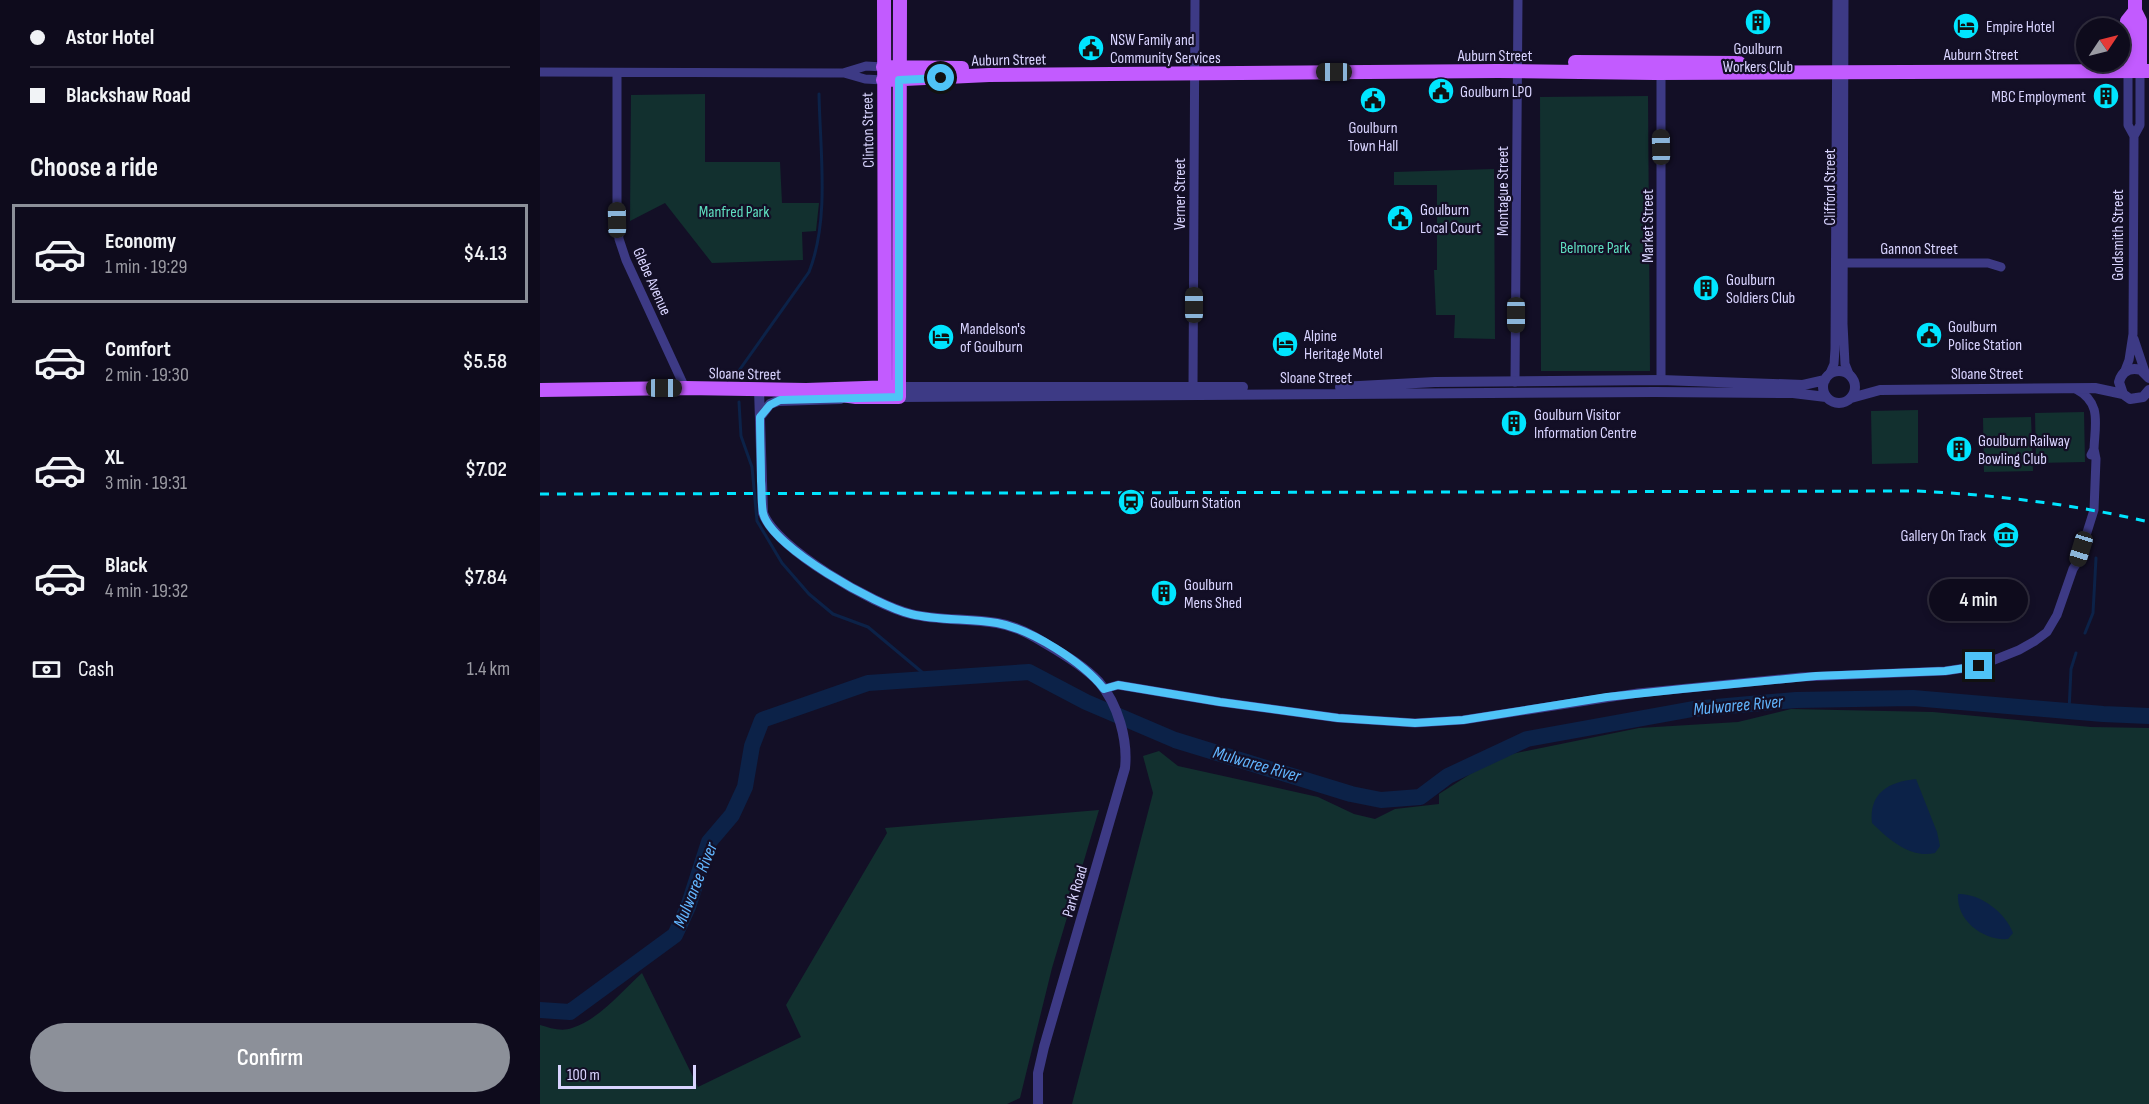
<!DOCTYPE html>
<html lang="en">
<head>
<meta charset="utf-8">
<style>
	body { margin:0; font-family:"Sofia Sans Condensed",sans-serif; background:#1c1929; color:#f1f3f6; height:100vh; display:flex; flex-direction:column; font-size:22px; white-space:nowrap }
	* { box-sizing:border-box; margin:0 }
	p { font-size:20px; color:#9b9ba3 }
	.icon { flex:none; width:33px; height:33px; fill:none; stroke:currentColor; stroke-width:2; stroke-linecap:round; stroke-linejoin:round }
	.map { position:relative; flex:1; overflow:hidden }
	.side { display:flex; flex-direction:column; background:#0e0b1c; width:540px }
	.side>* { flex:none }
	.banner { display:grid; align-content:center; height:132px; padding:0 30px; background:#0e0b1c }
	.needle { width:39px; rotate:55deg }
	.tools { position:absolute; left:1536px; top:18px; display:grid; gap:12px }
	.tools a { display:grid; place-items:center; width:54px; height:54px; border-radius:50%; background:#0e0b1c; box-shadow:0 3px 9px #0003,0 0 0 2px #2e2b3b; font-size:30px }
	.scale { position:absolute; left:18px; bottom:15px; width:138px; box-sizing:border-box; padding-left:6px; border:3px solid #d9d4ff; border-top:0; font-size:16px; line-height:21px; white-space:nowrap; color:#d9d4ff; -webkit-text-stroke:4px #130f26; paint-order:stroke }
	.end { position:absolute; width:27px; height:27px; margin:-14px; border:8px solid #4fc3f7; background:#111; box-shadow:0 0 0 3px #111 }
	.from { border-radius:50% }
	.bubble { position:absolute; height:42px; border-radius:21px; background:#0e0b1c; box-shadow:0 3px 9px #0003,0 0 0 2px #2e2b3b; font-size:20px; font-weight:600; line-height:42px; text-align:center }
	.car { position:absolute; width:18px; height:36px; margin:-18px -9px; border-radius:8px; box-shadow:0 0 4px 2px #0007; background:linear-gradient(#222 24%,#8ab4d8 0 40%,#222 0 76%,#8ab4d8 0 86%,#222 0) }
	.banner b { display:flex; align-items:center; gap:21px; height:57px; font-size:22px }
	.banner b+b { border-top:2px solid #2e2b3b }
	.banner i { width:15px; height:15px; background:#f1f3f6 }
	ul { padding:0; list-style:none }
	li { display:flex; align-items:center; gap:18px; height:99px; margin:0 12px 9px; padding:0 18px; border:3px solid transparent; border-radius:0px }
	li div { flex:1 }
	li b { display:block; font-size:22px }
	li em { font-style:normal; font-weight:600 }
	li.selected { border-color:#8c9099 }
	li>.icon { width:54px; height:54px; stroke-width:1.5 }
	h2 { padding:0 30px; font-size:27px; line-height:72px }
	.pay { display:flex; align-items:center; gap:15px; height:66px; padding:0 30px; font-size:22px }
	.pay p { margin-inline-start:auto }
	.cta { display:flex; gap:12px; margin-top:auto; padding:12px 30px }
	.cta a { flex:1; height:69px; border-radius:36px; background:#8c9099; color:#fff; font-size:24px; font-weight:600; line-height:69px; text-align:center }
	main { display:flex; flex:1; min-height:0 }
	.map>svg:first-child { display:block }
</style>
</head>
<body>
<main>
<section class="side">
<div class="banner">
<b><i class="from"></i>Astor Hotel</b>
<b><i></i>Blackshaw Road</b>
</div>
<h2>Choose a ride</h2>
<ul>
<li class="selected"><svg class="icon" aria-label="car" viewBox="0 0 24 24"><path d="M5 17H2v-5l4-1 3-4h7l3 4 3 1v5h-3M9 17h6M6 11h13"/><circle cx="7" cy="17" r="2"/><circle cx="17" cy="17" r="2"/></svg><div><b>Economy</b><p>1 min · 19:29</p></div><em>$4.13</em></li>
<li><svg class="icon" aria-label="car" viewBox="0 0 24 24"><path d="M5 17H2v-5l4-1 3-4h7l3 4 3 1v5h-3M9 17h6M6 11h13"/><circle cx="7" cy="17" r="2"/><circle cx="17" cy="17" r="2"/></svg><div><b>Comfort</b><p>2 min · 19:30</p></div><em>$5.58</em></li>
<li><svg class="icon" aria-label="car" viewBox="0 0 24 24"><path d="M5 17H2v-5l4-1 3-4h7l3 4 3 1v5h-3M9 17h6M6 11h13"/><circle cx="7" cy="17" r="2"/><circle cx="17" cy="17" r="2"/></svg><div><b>XL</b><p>3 min · 19:31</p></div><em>$7.02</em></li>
<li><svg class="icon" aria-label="car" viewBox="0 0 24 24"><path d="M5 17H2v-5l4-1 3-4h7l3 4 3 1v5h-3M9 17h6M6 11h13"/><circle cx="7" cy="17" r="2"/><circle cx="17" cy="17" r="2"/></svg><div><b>Black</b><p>4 min · 19:32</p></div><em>$7.84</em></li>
</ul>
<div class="pay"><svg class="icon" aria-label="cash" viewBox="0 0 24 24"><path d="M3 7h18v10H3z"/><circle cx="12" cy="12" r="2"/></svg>Cash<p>1.4 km</p></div>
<div class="cta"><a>Confirm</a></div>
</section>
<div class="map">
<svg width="1609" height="1104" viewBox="0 0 1609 1104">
	<rect width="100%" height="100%" fill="#130f26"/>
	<path fill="#12302f" d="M165,94V162H240L242,203H279L276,231L262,232L263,260L172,263L125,203L90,221L91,95Z
		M1108,96L1110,371H1001L1000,97Z
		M954,169L955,339L914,338L915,315H896L894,270H897V185H854V172Z
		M1378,410V463L1332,464L1331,411Z
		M1544,412L1545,462L1496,463L1495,413Z
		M1491,417L1493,471L1444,472L1443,418Z
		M1251,709L1393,712L1551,727L1609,728V1104H532L613,793L603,756L619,751L638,766L778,797L814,814L835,819L855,809L899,804V794L957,757L1099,728L1198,722Z
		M559,810L512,968L480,1098L467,1104H0V1025C10,1028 22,1032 32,1028C60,1019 82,991 102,973L158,1087L261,1037L246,1005L347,833L345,828Z"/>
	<path fill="#0c2248" d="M1376,779L1397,832L1400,846L1395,853C1371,859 1348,839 1332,823C1329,793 1348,782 1376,779Z
		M1418,894C1440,893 1466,913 1473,933L1468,939C1444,941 1416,921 1418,894Z"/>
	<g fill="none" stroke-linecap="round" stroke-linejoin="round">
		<path stroke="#0c2248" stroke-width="3" d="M198,372L269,272C290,219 280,151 279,94
			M199,402L201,436L212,467L217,521L242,563L269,594L293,614L328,627L389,678
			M1545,633L1553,613L1556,558
			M1529,711L1531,669L1536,653"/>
		<path stroke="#0c2248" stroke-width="16" d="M0,1010L30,1012L135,935L148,907L169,842L192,815L205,787L212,746L222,720L328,683L489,672L546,702L635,740L811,794L841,800L880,797L908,776L987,739L1153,709L1256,700L1373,698L1563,714L1609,716"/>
		<path stroke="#3d3a85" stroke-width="9" d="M1304,0L1303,324L1305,364L1309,374
			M1588,71V125L1594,136
			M0,72L303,73L326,66L343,67
			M1121,72V380
			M77,73V220L79,239L86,260L145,388
			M304,73L325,79L343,80
			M1298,263H1448L1461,267
			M1594,339L1605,372
			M1290,373L1294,364L1295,349L1297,0
			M1584,373L1589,360L1593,334L1594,136L1600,125V71
			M975,382L978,0
			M653,387L655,0
			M1536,389C1562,403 1555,423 1554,449L1551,455
			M564,689L578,685L680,702L798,718L875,723L923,720L1098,693L1261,677L1405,671L1439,666L1479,650L1495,641L1507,632L1517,615L1533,569L1538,561L1554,510L1556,459L1554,449"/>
		<path stroke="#3d3a85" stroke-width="10" d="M1283 387a16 16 0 1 1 32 0a16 16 0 1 1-32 0Z
			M1609,378L1601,370C1590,367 1582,371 1579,382L1583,394L1590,399L1603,397L1609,390
			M359,387H703
			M800,387L895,382L1121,380L1263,385L1285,380
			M219,389L223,513C236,549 334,605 371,614C399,621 429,618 457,623C476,626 492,635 508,645C525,655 545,667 559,682C578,704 588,740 585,768L504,1047L498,1073V1104
			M359,397L1115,392L1253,393L1286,397
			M1311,398L1340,390L1555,388L1583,394
			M220,417L230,404L238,401L300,399"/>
		<path stroke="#c25bff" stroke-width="14" d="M344,0L345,397
			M1595,0V11L1600,21V71
			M1035,62L1199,63
			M343,67L422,68
			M1588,71L1587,21L1595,11
			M343,80L449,75L958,71L1115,73L1609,71
			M0,390L145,388L266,390L355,387
			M266,390L316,397H359L360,0"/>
		<path stroke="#00e5ff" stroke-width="3" stroke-dasharray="9 8" stroke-linecap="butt" d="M0,494L1378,491C1456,495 1533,504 1609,522"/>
	</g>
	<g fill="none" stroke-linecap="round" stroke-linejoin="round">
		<path stroke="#4fc3f7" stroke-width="8" d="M401,78L359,80V397L240,400L230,405L220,417C220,438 221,459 221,481C222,491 221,502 223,513C231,547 337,606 371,614C399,621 429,618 457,623C491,629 543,662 564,689L578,685L680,702L798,718L875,723L923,720L1067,697L1142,689L1276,676L1405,671L1439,666"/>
	</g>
	<defs>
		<symbol id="building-disc" viewBox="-11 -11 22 22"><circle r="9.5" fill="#00e5ff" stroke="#130f26"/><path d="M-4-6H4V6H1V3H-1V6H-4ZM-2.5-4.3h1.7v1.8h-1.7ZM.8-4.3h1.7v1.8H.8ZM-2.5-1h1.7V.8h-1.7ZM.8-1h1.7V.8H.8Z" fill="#111"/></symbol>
		<symbol id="hotel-disc" viewBox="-11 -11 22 22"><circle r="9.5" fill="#00e5ff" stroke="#130f26"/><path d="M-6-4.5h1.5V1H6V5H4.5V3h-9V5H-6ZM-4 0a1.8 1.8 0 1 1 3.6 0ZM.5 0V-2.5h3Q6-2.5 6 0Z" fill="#111"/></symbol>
		<symbol id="civic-disc" viewBox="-11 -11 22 22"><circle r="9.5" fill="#00e5ff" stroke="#130f26"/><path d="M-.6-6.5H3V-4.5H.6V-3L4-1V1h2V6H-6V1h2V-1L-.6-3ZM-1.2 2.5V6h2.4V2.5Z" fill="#111"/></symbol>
		<symbol id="station-disc" viewBox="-11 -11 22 22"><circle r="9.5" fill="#00e5ff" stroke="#130f26"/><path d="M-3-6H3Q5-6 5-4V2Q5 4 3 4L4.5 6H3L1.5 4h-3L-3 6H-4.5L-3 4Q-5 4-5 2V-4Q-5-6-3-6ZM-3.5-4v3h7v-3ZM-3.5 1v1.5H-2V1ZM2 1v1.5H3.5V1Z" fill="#111"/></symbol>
		<symbol id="museum-disc" viewBox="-11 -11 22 22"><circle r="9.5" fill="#00e5ff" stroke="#130f26"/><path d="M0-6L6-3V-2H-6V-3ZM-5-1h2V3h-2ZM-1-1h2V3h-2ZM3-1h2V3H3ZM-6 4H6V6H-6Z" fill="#111"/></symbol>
	</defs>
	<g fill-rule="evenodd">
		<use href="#building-disc" x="1203" y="7" width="30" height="30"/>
		<use href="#hotel-disc" x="1411" y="11" width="30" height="30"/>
		<use href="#civic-disc" x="536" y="33" width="30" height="30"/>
		<use href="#civic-disc" x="886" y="76" width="30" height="30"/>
		<use href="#building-disc" x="1551" y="81" width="30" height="30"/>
		<use href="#civic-disc" x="818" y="85" width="30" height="30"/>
		<use href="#civic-disc" x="845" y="203" width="30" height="30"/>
		<use href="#building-disc" x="1151" y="273" width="30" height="30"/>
		<use href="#civic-disc" x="1374" y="320" width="30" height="30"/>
		<use href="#hotel-disc" x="386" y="322" width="30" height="30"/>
		<use href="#hotel-disc" x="730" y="329" width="30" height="30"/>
		<use href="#building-disc" x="959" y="408" width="30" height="30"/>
		<use href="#building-disc" x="1404" y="434" width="30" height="30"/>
		<use href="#station-disc" x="576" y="487" width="30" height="30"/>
		<use href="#museum-disc" x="1451" y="520" width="30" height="30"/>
		<use href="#building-disc" x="609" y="578" width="30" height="30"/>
	</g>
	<g text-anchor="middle" stroke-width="4.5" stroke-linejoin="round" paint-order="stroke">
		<g font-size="16" fill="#d9d4ff" stroke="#130f26" text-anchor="start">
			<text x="1446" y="32">Empire Hotel</text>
			<text x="570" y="45">NSW Family and<tspan x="570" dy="18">Community Services</tspan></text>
			<text x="1218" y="54" text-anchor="middle">Goulburn<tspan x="1218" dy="18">Workers Club</tspan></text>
			<text x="920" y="97">Goulburn LPO</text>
			<text x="1546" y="102" text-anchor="end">MBC Employment</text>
			<text x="833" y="133" text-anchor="middle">Goulburn<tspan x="833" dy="18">Town Hall</tspan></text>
			<text x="880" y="215">Goulburn<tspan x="880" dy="18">Local Court</tspan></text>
			<text x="1186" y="285">Goulburn<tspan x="1186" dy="18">Soldiers Club</tspan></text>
			<text x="1408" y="332">Goulburn<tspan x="1408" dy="18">Police Station</tspan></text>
			<text x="420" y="334">Mandelson's<tspan x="420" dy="18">of Goulburn</tspan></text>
			<text x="764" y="341">Alpine<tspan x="764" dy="18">Heritage Motel</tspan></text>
			<text x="994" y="420">Goulburn Visitor<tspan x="994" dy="18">Information Centre</tspan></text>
			<text x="1438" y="446">Goulburn Railway<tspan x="1438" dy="18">Bowling Club</tspan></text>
			<text x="610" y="508">Goulburn Station</text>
			<text x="1446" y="541" text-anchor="end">Gallery On Track</text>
			<text x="644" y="590">Goulburn<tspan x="644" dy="18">Mens Shed</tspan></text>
		</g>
		<g font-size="16" fill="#d9d4ff" stroke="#130f26">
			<text x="1441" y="60">Auburn Street</text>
			<text x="955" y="61">Auburn Street</text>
			<text transform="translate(469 59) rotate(-1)" y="6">Auburn Street</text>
			<text transform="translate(327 130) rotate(-91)" y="6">Clinton Street</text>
			<text transform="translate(1289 187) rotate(-90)" y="6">Clifford Street</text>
			<text transform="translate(962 191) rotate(-90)" y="6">Montague Street</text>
			<text transform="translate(639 194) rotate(-90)" y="6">Verner Street</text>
			<text transform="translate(1107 226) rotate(-90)" y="6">Market Street</text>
			<text transform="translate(1577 235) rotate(-90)" y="6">Goldsmith Street</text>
			<text x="1379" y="254">Gannon Street</text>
			<text transform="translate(113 281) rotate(66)" y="6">Glebe Avenue</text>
			<text transform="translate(205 373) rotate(1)" y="6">Sloane Street</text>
			<text x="1447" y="379">Sloane Street</text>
			<text x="776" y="383">Sloane Street</text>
			<text transform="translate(534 891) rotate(-73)" y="6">Park Road</text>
		</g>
		<g font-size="16" fill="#5fe0c0" stroke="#130f26">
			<text x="194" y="217">Manfred Park</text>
			<text x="1055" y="253">Belmore Park</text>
		</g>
		<g font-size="18" font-style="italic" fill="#62b6ff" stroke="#130f26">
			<text transform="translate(1198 705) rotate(-5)" y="6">Mulwaree River</text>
			<text transform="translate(717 764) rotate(16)" y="6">Mulwaree River</text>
			<text transform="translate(155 885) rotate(-68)" y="6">Mulwaree River</text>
		</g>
	</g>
</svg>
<div class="tools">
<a><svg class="needle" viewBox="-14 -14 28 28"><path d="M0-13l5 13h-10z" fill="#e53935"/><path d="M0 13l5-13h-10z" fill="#9b9ba3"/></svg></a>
</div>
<div class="scale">100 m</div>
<i class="end from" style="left:401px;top:78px"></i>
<i class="end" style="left:1439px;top:666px"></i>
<div class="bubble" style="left:1389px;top:579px;width:99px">4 min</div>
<i class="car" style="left:794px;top:72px;rotate:270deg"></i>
<i class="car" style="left:1121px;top:147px;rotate:359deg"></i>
<i class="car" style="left:77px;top:220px;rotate:359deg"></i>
<i class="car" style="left:654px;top:305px;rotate:0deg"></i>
<i class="car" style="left:976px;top:315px;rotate:180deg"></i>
<i class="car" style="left:124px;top:388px;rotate:90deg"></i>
<i class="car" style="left:1541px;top:549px;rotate:197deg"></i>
</div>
</main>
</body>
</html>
